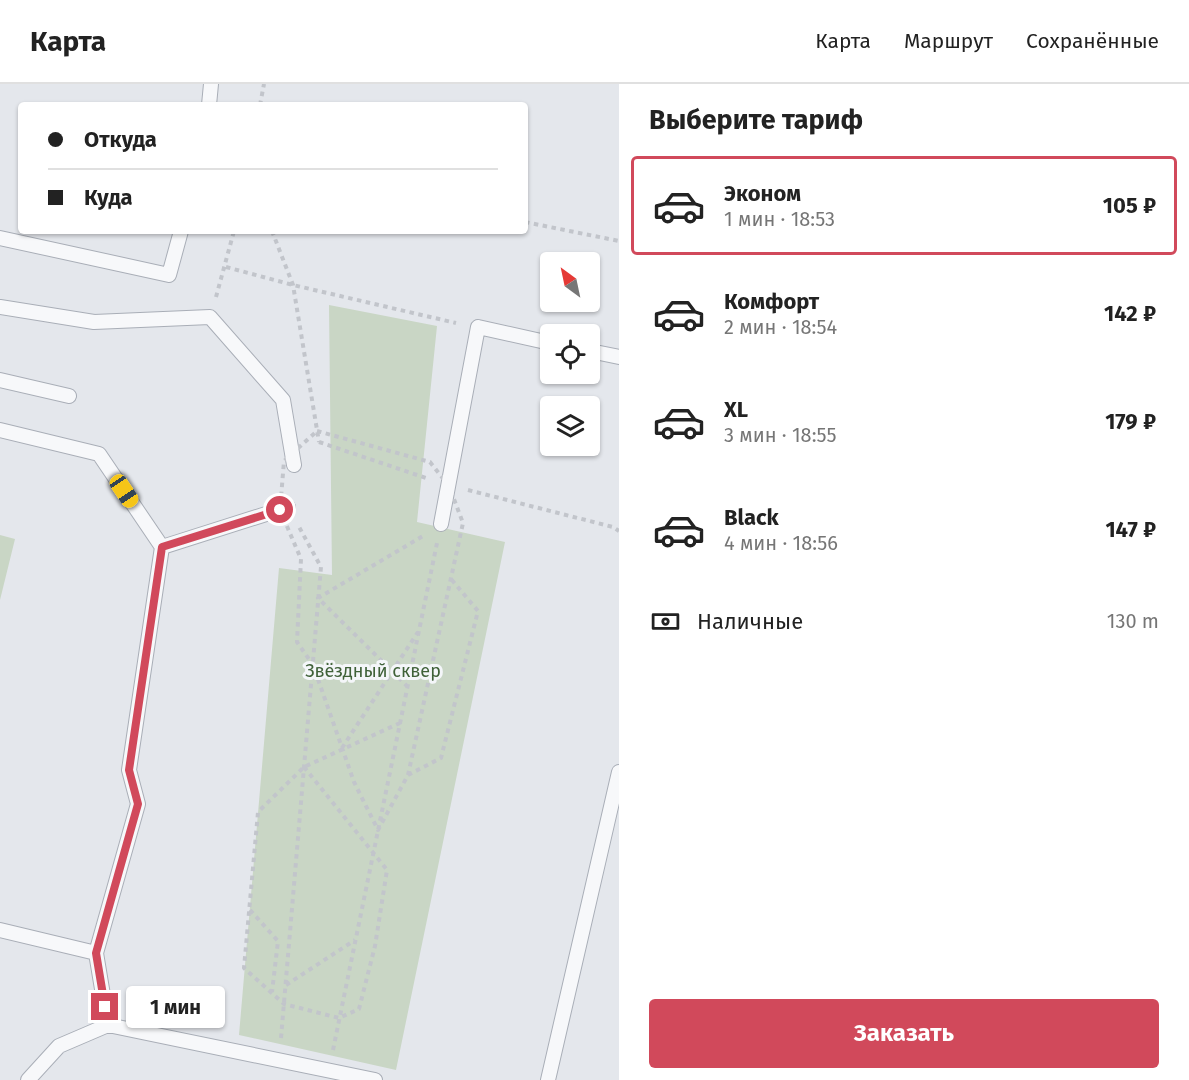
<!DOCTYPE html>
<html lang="ru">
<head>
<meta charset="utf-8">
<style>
	body { margin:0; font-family:"Fira Sans",sans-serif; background:#f2f2f2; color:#222; height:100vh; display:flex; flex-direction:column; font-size:22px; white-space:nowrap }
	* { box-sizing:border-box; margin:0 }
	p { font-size:20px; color:#767676 }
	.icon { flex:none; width:33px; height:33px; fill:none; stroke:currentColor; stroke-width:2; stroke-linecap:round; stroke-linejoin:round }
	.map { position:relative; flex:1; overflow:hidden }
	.side { display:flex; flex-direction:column; background:#fff; width:570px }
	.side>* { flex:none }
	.guide { position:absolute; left:18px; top:18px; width:510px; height:132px; border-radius:6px; box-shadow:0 2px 4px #0004; display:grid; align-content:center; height:132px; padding:0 30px; background:#fff }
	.needle { width:39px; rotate:327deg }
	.tools { position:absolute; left:540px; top:168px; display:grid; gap:12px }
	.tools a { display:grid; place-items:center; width:60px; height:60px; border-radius:6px; background:#fff; box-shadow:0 2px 4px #0004; font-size:30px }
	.end { position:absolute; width:27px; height:27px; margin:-14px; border:8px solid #d1495b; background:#fff; box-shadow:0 0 0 3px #fff }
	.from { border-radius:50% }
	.bubble { position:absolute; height:42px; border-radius:6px; background:#fff; box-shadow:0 2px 4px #0004; font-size:20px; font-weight:700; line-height:42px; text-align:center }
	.car { position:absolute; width:18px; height:36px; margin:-18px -9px; border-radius:8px; box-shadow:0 0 4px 2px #0007; background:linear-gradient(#f5c518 24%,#345 0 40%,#f5c518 0 76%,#345 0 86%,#f5c518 0) }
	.guide b { display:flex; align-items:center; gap:21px; height:57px; font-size:22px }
	.guide b+b { border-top:2px solid #e0e0e0 }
	.guide i { width:15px; height:15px; background:#222 }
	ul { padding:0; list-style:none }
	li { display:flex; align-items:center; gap:18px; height:99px; margin:0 12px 9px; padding:0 18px; border:3px solid transparent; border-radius:6px }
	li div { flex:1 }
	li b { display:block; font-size:22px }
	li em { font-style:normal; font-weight:700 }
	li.selected { border-color:#d1495b }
	li>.icon { width:54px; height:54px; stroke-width:1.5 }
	h2 { padding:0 30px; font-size:27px; line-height:72px }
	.pay { display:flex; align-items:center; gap:15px; height:66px; padding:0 30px; font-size:22px }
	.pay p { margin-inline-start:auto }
	.button { display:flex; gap:12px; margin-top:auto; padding:12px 30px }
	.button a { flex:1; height:69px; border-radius:6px; background:#d1495b; color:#fff; font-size:24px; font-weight:700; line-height:69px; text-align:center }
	header { display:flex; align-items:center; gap:36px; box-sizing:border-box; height:84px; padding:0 30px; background:#fff; border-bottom:2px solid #e0e0e0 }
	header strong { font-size:28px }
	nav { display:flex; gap:33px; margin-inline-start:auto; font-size:21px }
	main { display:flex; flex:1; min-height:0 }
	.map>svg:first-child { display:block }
</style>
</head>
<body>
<header>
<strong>Карта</strong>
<nav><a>Карта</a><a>Маршрут</a><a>Сохранённые</a></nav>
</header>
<main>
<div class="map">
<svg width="619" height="996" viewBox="0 0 619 996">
	<rect width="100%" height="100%" fill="#e4e7ec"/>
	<path fill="#c9d6c5" d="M329,221L437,242L417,438L505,458L396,986L239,951L279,484L332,491Z
		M0,451L15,455L0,516Z"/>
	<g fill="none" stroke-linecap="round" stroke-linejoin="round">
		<defs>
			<path id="lane" d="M209,21L211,0
				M0,154L169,191L181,147
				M0,223L94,238L210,233L283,316L294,381
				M590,267L619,273
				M0,296L69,312
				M0,346L99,370L162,463L129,686L138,720L96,869L0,846
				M441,440L478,243L550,259
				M162,463L288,423
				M108,941L375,996
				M28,996L59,962L108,941L96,869
				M548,996L619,688"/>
		</defs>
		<use href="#lane" stroke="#a9aeb7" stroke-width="16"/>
		<path stroke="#c2c5cb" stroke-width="4" stroke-dasharray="4.5 4.5" stroke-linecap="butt" d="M260,21L264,0
			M525,138L619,157
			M272,147L293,201L319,358
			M226,183L293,201L456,239
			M216,213L234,147
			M317,347L430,378L449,402L463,439L408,691L378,746L354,698L313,581L297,558L301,475L280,426L284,377Z
			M319,358L429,395
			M468,406L613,443L619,447
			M408,603L318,514L423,452
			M342,664L418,548
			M304,683L387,786L375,862L359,925L339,934L284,920L244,884L258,728L304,683L400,639
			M408,691L441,674L478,527L451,495
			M250,826L278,857L272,908
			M286,901L355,856
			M281,954L321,483L298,441
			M333,966L437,459"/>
		<use href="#lane" stroke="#f7f8fa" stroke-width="14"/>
	</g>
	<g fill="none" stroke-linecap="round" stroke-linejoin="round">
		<path stroke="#d1495b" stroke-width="8" d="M105,923L96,869L138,720L129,686L162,463L280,426"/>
	</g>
	<g text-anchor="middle" stroke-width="6" stroke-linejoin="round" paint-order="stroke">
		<g font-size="18" fill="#3f6138" stroke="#f4f6f9">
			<text x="373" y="593">Звёздный сквер</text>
		</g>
	</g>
</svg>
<div class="tools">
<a><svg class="needle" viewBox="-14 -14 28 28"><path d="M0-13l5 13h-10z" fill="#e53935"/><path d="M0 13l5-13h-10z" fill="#767676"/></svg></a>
<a><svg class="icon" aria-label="locate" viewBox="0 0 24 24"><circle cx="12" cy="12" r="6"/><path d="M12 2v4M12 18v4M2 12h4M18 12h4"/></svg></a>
<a><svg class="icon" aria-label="layers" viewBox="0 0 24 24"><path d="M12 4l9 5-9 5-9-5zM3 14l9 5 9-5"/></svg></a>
</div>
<i class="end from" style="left:280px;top:426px"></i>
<i class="end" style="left:105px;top:923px"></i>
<div class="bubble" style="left:126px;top:902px;width:99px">1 мин</div>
<i class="car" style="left:124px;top:407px;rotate:146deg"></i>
<div class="guide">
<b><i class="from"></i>Откуда</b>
<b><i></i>Куда</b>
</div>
</div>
<section class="side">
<h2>Выберите тариф</h2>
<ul>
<li class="selected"><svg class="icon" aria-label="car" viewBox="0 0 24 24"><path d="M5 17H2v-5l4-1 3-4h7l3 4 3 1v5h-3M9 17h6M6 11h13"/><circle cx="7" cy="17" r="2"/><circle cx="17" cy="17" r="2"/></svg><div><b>Эконом</b><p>1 мин · 18:53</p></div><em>105 ₽</em></li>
<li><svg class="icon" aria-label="car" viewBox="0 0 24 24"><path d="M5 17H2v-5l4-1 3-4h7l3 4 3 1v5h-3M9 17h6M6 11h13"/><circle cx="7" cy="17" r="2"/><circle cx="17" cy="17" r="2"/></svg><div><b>Комфорт</b><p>2 мин · 18:54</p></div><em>142 ₽</em></li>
<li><svg class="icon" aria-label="car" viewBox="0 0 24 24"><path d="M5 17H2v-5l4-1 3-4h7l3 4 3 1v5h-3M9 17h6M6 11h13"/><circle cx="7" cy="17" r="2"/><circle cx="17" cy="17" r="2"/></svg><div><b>XL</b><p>3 мин · 18:55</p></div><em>179 ₽</em></li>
<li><svg class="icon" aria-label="car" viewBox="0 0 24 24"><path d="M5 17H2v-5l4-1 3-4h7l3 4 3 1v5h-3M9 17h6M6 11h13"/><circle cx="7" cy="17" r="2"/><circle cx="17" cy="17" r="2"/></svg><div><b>Black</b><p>4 мин · 18:56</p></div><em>147 ₽</em></li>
</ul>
<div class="pay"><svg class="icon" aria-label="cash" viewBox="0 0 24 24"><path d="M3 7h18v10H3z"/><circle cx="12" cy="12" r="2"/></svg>Наличные<p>130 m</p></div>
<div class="button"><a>Заказать</a></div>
</section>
</main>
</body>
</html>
